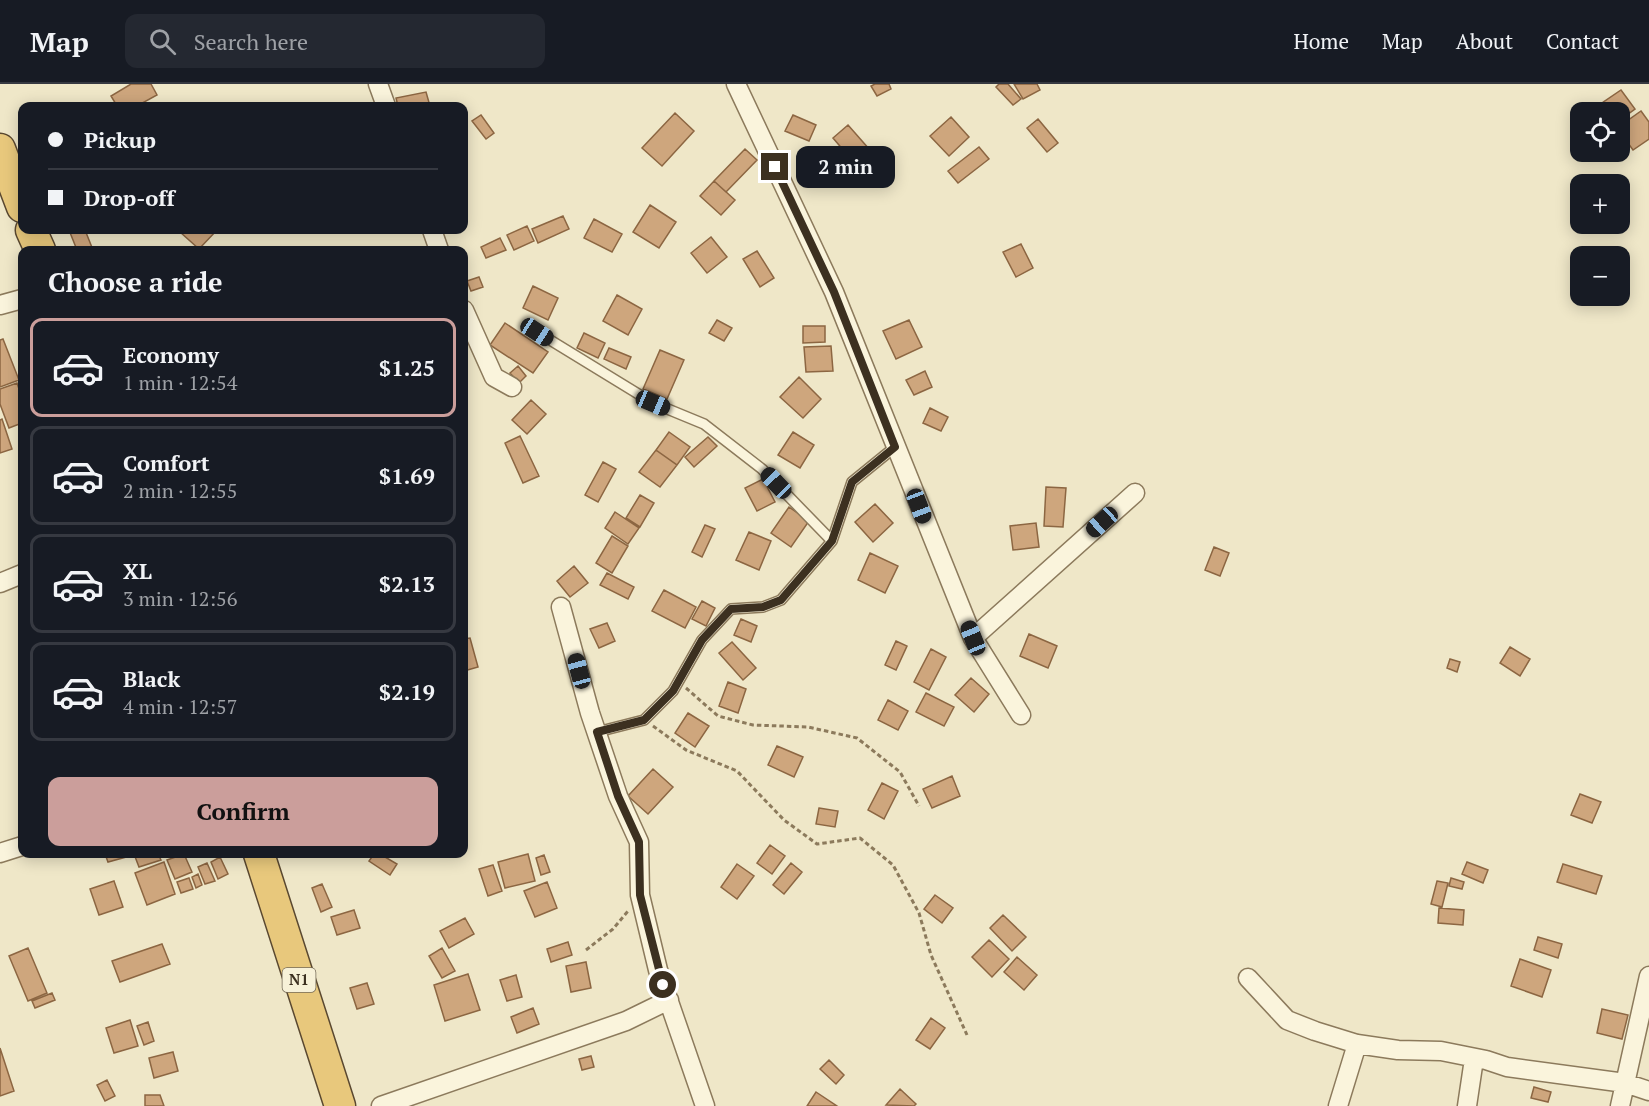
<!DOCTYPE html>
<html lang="en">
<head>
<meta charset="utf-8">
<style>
	body { margin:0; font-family:"PT Serif",serif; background:#242831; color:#f1f3f6; height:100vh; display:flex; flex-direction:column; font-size:22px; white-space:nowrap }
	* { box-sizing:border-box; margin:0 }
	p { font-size:20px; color:#9ea1a6 }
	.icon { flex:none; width:33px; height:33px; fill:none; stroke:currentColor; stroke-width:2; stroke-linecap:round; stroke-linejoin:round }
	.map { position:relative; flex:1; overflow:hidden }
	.panel { position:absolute; left:18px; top:162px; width:450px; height:612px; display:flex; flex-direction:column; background:#171b24; border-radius:12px; box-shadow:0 3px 15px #0003 }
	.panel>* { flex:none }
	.top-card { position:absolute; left:18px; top:18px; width:450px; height:132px; border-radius:12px; box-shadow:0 3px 15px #0003; display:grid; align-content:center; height:132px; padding:0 30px; background:#171b24 }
	.buttons { position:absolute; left:1570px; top:18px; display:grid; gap:12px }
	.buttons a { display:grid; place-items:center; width:60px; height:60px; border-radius:12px; background:#171b24; box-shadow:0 3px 15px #0003; font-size:30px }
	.end { position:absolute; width:27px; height:27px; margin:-14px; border:8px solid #3c3020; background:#fff; box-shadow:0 0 0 3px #fff }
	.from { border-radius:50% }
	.bubble { position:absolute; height:42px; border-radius:12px; background:#171b24; box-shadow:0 3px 15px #0003; font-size:20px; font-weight:600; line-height:42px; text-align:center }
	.car { position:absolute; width:18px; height:36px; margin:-18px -9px; border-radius:8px; box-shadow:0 0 4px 2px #0007; background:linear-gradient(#222 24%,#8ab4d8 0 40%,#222 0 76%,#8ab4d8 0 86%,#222 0) }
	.top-card b { display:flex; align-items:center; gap:21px; height:57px; font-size:22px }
	.top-card b+b { border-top:2px solid #363941 }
	.top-card i { width:15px; height:15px; background:#f1f3f6 }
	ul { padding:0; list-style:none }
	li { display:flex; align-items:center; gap:18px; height:99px; margin:0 12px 9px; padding:0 18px; border:3px solid #363941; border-radius:12px }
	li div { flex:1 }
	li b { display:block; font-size:22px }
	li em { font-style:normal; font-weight:600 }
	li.current { border-color:#cb9e9b }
	li>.icon { width:54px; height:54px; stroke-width:1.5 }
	h2 { padding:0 30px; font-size:27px; line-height:72px }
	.primary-button { display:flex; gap:12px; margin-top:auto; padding:12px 30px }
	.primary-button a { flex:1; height:69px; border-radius:12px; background:#cb9e9b; color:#111; font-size:24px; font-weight:600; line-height:69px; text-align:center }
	header { display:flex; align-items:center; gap:36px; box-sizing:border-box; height:84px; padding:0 30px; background:#171b24; border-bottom:2px solid #363941 }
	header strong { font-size:28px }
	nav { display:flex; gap:33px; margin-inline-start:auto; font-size:21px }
	.search { width:420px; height:54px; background:#242831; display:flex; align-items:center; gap:15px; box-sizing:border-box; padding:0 21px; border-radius:12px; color:#9ea1a6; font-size:22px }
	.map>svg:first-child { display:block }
</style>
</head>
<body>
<header>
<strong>Map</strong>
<div class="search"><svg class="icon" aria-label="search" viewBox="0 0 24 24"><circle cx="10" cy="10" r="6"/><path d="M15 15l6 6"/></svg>Search here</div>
<nav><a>Home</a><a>Map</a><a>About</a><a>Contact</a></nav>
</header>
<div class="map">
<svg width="1649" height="1022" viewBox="0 0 1649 1022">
	<rect width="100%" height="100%" fill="#efe7c8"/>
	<path fill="#cea67d" stroke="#8c6642" stroke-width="1.5" d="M131,0H151L157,11L137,22H117L111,12Z
		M875,0H889L891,5L877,12L871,2Z
		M999,0H1008L1021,15L1013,21L996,3Z
		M1014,0H1037L1040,6L1023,15Z
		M1621,6L1635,25L1620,36V28H1609L1602,19Z
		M426,8L430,22H398L396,14Z
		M1641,27L1649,38V55L1633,66L1620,48V42Z
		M675,29L694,47L662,82L642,64Z
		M481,31L494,49L486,55L472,37Z
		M793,31L816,41L809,57L785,47Z
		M951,33L969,53L949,72L930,52Z
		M1038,35L1058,59L1047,68L1027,44Z
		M848,41L884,82L868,95L833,54Z
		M979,63L989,75L958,99L948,87Z
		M745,65L757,76L726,108L714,97Z
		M714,97L735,116L721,131L700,112Z
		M650,121L676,138L659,164L633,148Z
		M563,132L569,145L538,159L532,145Z
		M594,135L622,150L612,168L584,154Z
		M527,142L534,157L514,166L507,151Z
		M69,146H85L93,166H77Z
		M182,146H217L199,165L180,148Z
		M711,153L727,173L707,189L691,169Z
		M500,154L506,166L486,174L481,163Z
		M1021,160L1033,184L1016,193L1003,168Z
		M757,167L774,194L760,203L743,175Z
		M479,193L483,203L471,207L467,197Z
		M533,202L558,214L548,236L523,224Z
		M617,211L642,225L628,251L603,237Z
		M717,236L732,244L724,257L709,249Z
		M909,236L922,263L896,275L883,247Z
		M505,239L548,268L533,289L490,261Z
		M803,242H825V258L803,259Z
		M584,249L605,259L598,274L577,264Z
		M3,255L19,296L0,303V256Z
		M831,262L833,287L806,288L804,263Z
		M609,264L631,273L626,285L604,275Z
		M660,266L684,276L667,315L643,305Z
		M518,282L526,292L519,299L510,289Z
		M925,287L932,303L914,311L906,296Z
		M799,293L821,315L803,334L780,313Z
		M17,299L22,314V339L9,344L0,320V305Z
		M531,316L546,330L527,350L512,336Z
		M930,324L948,333L941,347L923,339Z
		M2,335L12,365L0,369V336Z
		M669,348L690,363L677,381L656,366Z
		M793,348L814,361L800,384L778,371Z
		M520,352L539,392L523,399L505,359Z
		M708,353L717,362L694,383L685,373Z
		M656,366L677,381L660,403L639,388Z
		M603,378L616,385L598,418L585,411Z
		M763,395L775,418L757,427L745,404Z
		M1046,403L1066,404L1063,443L1044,442Z
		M640,411L654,419L640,443L626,434Z
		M875,420L893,439L873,458L855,438Z
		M789,423L809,437L791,463L771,449Z
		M615,428L639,444L628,460L605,444Z
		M1036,439L1039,463L1013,466L1010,442Z
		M705,441L715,445L702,473L692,468Z
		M749,448L771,457L759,486L736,476Z
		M612,452L628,462L612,489L596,479Z
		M1214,463L1229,469L1220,492L1205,486Z
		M870,469L898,482L885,509L858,496Z
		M574,482L588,499L570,513L557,497Z
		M607,489L634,503L628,515L600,501Z
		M664,506L696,523L685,544L652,527Z
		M702,517L715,524L706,542L692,535Z
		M741,535L757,542L751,558L734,551Z
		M607,539L615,557L599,564L590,545Z
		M1029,550L1057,562L1048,584L1020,572Z
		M470,554L478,583L464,587V555Z
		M896,557L907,562L896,586L885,581Z
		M732,558L756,584L743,596L719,569Z
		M1510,563L1530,575L1520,592L1500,579Z
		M931,565L946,573L929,606L914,598Z
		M1450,575L1460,578L1457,588L1447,584Z
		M971,594L989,610L974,628L955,611Z
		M728,598L746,605L738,629L719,622Z
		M926,609L954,623L944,642L916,628Z
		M888,616L908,627L898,646L878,636Z
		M688,629L709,642L695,663L675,649Z
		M777,662L803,673L794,693L768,681Z
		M653,685L673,703L648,730L628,712Z
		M952,692L960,712L932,724L923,705Z
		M882,699L898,707L884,735L868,726Z
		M1580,710L1601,718L1592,739L1571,731Z
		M819,724L838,727L835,743L816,740Z
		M770,761L785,772L772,790L757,779Z
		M105,770H129L130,772L108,778Z
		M134,770H158L161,776L139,783Z
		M184,770L192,788L175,795L167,776Z
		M374,770H380L397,780L390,791L369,777Z
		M528,770L535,797L505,804L498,778Z
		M544,771L550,788L541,791L536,774Z
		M220,773L228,790L218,795L211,778Z
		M164,778L175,810L147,821L135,789Z
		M1467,778L1488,786L1483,799L1462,790Z
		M207,779L215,797L205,800L198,783Z
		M791,779L802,788L784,810L773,801Z
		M737,780L754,792L737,815L721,803Z
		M1563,780L1602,792L1596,810L1557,798Z
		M493,781L502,807L488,812L479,785Z
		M198,790L202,801L196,804L192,793Z
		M189,794L193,805L181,809L177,798Z
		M1451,794L1464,798L1462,805L1449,802Z
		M114,797L123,823L99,831L90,805Z
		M1437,797L1448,799L1442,823L1431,820Z
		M547,798L557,824L535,833L524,807Z
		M322,800L332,823L321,828L312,804Z
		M935,811L953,824L942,839L924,825Z
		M1439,824L1464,826L1463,841L1438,839Z
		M354,826L360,844L337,851L331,833Z
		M1003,831L1026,853L1012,867L990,844Z
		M465,834L474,850L449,864L440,847Z
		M1538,853L1562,860L1558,874L1534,866Z
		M989,856L1009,875L992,893L972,873Z
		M568,858L572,871L551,878L547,865Z
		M162,860L170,880L120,898L112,877Z
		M28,864L47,909L28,917L9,872Z
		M442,864L455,887L442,894L429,872Z
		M1017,873L1037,891L1024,906L1004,888Z
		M1520,875L1551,886L1542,913L1511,902Z
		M586,878L591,904L571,908L566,882Z
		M468,890L480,926L445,937L434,901Z
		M516,891L522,913L507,917L500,896Z
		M367,899L374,920L357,925L350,904Z
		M52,909L55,916L35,924L32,917Z
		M533,924L539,940L517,949L511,933Z
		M1602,925L1628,931L1622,955L1597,949Z
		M931,934L945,944L930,965L916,956Z
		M130,936L138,962L114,969L106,944Z
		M148,938L154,957L144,961L137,942Z
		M0,964L14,1007L0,1012Z
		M173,968L178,987L154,994L149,974Z
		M591,972L594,983L582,986L579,975Z
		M829,976L844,991L836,1000L820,985Z
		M107,996L115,1012L105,1017L97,1001Z
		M1534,1003L1551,1008L1548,1018L1531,1014Z
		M900,1005L916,1020L914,1022L886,1021Z
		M816,1008L837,1022H807Z
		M145,1011H160L164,1022H145Z"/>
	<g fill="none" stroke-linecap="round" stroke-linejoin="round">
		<defs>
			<path id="service" d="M537,248L653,319L704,340L762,385L832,457
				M597,648L644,636L673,607L702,556L731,525L763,523L781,516L832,457L852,398L895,363"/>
			<path id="minor" d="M378,0L386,22
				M736,0L834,208L973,554L1021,631
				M432,146L439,166
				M0,221L22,215
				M464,226L494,293L512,303
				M0,499L22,490
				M561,523L590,629L618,712L639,758L640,811L658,886L705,1022
				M973,554L1135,409
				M0,769L22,762
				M1248,894L1287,936L1315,947L1357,960L1398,966L1441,967L1486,976L1507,983L1625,999L1649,1007
				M381,1022L626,937L669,916
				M1338,1022L1357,960
				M1467,1022L1474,975
				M1620,1022L1649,892"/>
			<path id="trunk" d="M0,65L22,123
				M31,146L40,166
				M259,770L340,1022"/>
		</defs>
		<use href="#service" stroke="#8c7a5c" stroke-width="12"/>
		<use href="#minor" stroke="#8c7a5c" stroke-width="21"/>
		<use href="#trunk" stroke="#5a4830" stroke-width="33"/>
		<path stroke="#8c7a5c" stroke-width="3" stroke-dasharray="4.5 3" stroke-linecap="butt" d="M686,604L718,632L753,641L808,643L857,654L900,688L919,722
			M653,642L686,666L737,687L784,736L817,760L860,754L893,781L919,829L931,871L967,951
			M586,866L613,845L628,827"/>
		<use href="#service" stroke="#faf4dc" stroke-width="9"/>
		<use href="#minor" stroke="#faf4dc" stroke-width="18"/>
		<use href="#trunk" stroke="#e8c87c" stroke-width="30"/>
	</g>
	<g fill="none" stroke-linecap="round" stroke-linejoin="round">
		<path stroke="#3c3020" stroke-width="8" d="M663,901L640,811L639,758L618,712L597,648L644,636L673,607L702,556L731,525L763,523L781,516L832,457L852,398L895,363L834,208L775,83"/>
	</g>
	<g text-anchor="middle" stroke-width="6" stroke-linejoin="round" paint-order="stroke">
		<rect fill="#f7f1d8" stroke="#746a57" stroke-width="1.5" x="282.5" y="884" width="33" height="24" rx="4.5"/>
		<g font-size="15" font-weight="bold" fill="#3c3020">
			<text x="299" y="901">N1</text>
		</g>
	</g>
</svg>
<div class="buttons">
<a><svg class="icon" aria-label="locate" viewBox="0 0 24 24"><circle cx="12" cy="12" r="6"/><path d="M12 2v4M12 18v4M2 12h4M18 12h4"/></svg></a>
<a>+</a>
<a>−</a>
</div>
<i class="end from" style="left:663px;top:901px"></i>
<i class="end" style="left:775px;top:83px"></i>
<div class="bubble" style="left:796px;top:62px;width:99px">2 min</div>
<i class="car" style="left:537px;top:248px;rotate:123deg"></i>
<i class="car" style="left:653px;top:319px;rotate:113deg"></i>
<i class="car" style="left:776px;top:399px;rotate:316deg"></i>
<i class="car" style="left:919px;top:422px;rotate:159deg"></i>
<i class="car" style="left:1102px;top:438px;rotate:228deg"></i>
<i class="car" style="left:973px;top:554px;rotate:338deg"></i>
<i class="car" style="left:579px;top:587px;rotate:345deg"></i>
<div class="top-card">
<b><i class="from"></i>Pickup</b>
<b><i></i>Drop-off</b>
</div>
<section class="panel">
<h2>Choose a ride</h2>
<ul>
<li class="current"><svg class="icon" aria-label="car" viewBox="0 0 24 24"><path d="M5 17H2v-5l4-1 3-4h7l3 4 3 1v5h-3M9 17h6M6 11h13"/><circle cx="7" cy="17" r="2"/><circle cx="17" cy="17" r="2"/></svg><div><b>Economy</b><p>1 min · 12:54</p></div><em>$1.25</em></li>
<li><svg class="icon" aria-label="car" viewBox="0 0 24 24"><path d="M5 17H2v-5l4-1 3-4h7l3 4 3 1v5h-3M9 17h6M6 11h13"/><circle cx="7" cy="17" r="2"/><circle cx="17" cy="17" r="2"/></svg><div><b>Comfort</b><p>2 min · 12:55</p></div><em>$1.69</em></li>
<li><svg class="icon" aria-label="car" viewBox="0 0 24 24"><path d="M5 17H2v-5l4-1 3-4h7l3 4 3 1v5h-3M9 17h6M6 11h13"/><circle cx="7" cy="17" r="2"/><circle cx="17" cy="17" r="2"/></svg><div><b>XL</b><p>3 min · 12:56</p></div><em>$2.13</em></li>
<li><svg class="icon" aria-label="car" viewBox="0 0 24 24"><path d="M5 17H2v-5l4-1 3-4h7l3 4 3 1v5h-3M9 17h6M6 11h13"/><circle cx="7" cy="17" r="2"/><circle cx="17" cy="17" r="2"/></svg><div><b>Black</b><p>4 min · 12:57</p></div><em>$2.19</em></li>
</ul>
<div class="primary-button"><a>Confirm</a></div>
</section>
</div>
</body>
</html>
